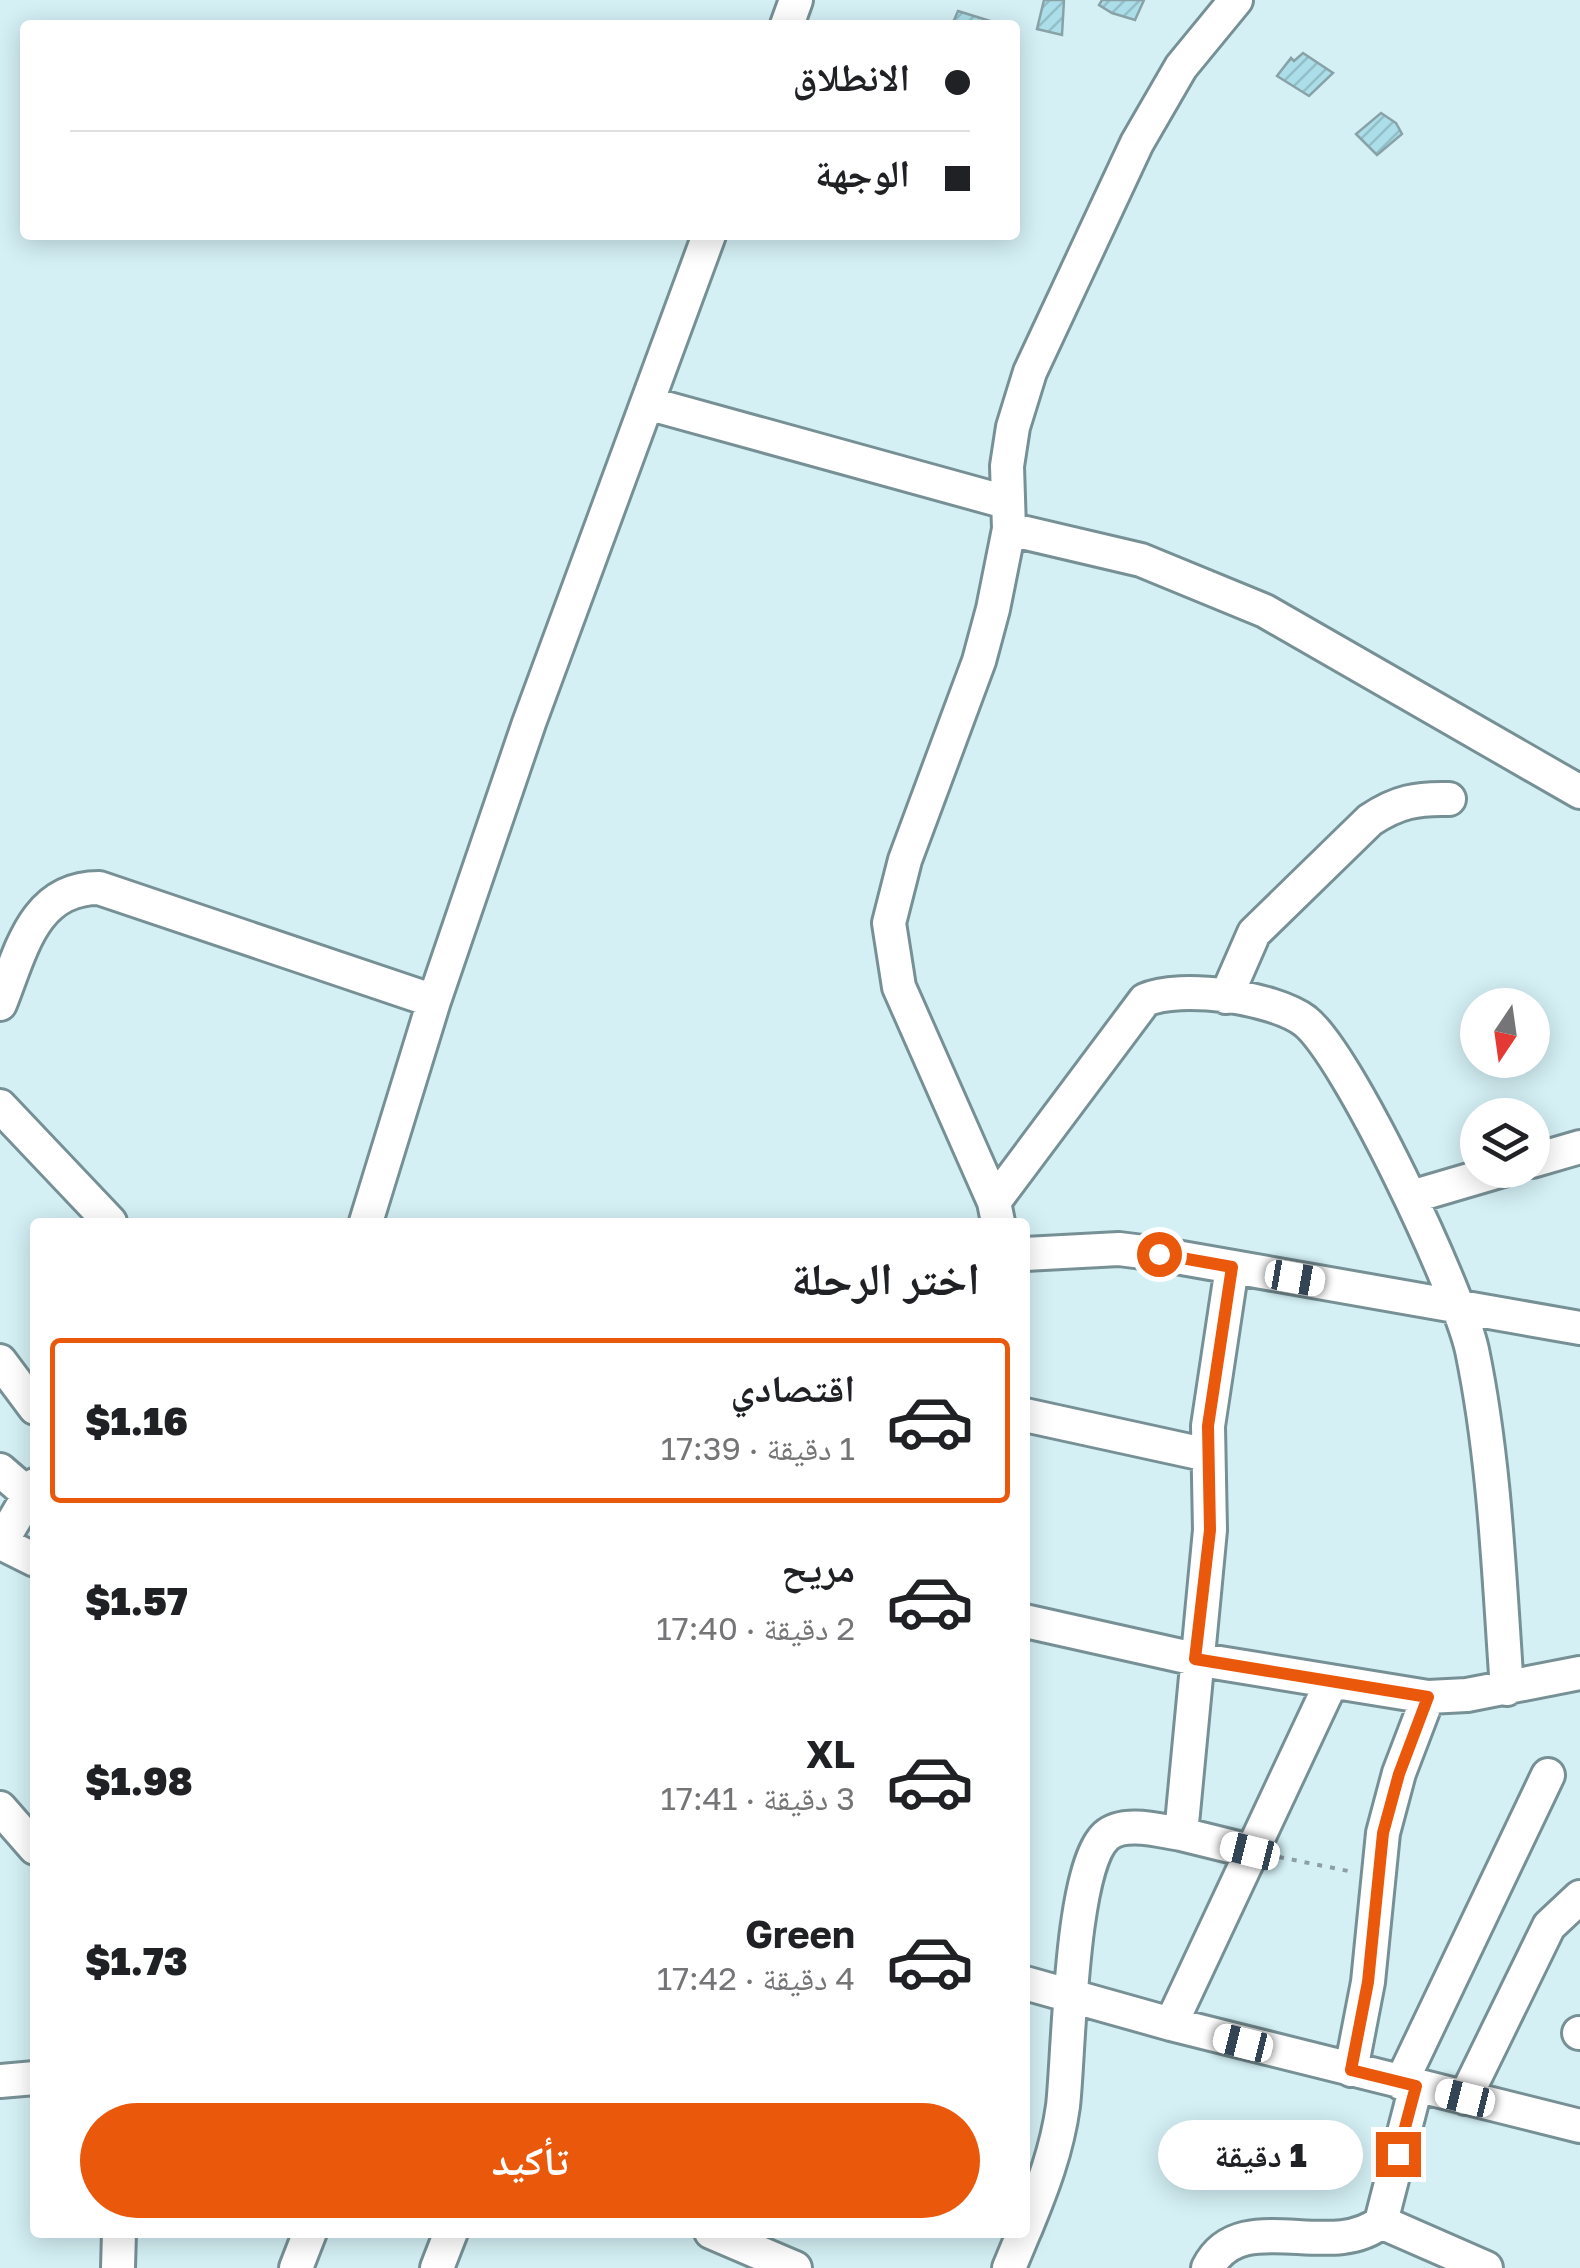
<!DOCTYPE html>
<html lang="ar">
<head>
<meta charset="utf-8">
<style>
	body { margin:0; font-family:"Golos Text","Noto Naskh Arabic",sans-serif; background:#f2f2f2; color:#202124; direction:rtl; height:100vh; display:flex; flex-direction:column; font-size:38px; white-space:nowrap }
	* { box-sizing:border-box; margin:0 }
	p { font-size:32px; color:#757577 }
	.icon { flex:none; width:55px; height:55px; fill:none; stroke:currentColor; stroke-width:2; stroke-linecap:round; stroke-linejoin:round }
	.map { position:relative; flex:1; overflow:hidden; direction:ltr }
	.sheet { position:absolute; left:30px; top:1218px; width:1000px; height:1020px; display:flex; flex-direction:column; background:#fff; border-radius:10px; box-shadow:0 5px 25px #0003; direction:rtl }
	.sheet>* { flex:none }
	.hud { position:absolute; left:20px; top:20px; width:1000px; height:220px; border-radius:10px; box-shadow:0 5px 25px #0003; direction:rtl; display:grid; align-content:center; height:220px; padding:0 50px; background:#fff }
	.needle { width:65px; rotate:193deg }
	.fabs { position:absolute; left:1460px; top:988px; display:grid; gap:20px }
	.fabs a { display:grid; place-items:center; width:90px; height:90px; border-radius:50%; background:#fff; box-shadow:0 5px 25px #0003; font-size:50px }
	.end { position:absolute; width:45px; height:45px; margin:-22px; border:12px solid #ea580c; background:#fff; box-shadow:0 0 0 5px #fff }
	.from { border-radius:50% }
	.bubble { position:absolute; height:70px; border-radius:35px; background:#fff; box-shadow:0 5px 25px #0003; font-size:32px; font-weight:800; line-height:70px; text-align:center; direction:rtl }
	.car { position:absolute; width:30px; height:60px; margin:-30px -15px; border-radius:12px; box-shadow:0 0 8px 2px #0007; background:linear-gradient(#fff 24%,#345 0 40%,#fff 0 76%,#345 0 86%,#fff 0) }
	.hud b { display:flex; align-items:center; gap:35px; height:95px; font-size:38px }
	.hud b+b { border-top:2px solid #e0e0e0 }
	.hud i { width:25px; height:25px; background:#202124 }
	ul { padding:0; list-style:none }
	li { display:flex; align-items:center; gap:30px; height:165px; margin:0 20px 15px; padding:0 30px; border:5px solid transparent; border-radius:10px }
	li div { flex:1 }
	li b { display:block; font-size:38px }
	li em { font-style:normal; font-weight:800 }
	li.current { border-color:#ea580c }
	li>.icon { width:90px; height:90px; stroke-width:1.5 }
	h2 { padding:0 50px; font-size:45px; line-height:120px }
	.primary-button { display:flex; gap:20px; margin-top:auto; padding:20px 50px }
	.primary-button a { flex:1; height:115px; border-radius:60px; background:#ea580c; color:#fff; font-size:40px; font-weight:800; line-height:115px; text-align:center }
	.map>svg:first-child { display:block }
</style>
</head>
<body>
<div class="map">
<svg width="1580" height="2268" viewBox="0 0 1580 2268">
	<defs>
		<pattern id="building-hatch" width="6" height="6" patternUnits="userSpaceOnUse" patternTransform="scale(2.5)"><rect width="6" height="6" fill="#abdee8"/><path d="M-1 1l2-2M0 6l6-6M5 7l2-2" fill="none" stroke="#93bfc8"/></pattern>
	</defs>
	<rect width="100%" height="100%" fill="#d4f0f5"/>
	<path fill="url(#building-hatch)" stroke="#88a2a7" stroke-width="2.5" d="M1044,0H1064L1062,35L1037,29Z
		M1102,0H1144L1135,20L1112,13L1099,5Z
		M958,11L990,21L987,25H952Z
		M1303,53L1333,73L1309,96L1277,76L1291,58L1294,61Z
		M1381,113L1396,123L1402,134L1377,155L1356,134Z"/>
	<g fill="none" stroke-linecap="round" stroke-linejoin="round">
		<defs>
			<path id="minor" d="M787,25L796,0
				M647,403L1006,502
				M1009,529L1141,560L1265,611L1580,792
				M1226,997L1254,933L1370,820C1397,802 1417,798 1449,799
				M0,1004C21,952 33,888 99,888L434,1001
				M0,1106L110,1222
				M1532,1161L1580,1147
				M1411,1197L1503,1170
				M994,1202L1145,1000C1180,984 1273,997 1305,1021C1349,1056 1459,1291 1472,1350C1495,1461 1499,1576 1507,1689
				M366,1222L434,1001L529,723L709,235
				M998,1222L994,1202L899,987L889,923L905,860L979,661L993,609L1009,529L1007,466L1013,427L1030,372L1137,143L1181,67L1236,0
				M1025,1254L1119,1249L1159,1254L1580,1328
				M0,1361L35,1408
				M1025,1415L1208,1455
				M0,1470L29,1495
				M1,1543L35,1560
				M0,1544L35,1485
				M1025,1621L1195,1659L1428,1697L1467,1695L1580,1673
				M0,1808L35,1848
				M1181,1834L1250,1851
				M1025,1983L1171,2024L1580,2126
				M1171,2024L1331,1683
				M1579,2033H1580
				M1351,2070L1368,1982L1383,1833L1399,1773L1428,1697
				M0,2081L35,2078
				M1401,2083L1548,1775
				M1465,2098L1549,1926L1580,1897
				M1381,2222L1416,2086
				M1025,2230C1042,2189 1057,2150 1063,2106C1069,2054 1070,1869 1106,1836C1124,1820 1161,1831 1181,1834L1210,1530L1208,1426L1232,1267
				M711,2232L795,2268
				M118,2268L119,2232
				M296,2268L310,2232
				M437,2268L451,2232
				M1009,2268L1024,2232
				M1208,2268C1240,2204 1331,2263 1381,2222L1486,2268"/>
		</defs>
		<use href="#minor" stroke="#779095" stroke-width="38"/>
		<path stroke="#8ca0a4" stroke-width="4" stroke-dasharray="5 8" stroke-linecap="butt" d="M1279,1857L1353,1872"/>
		<use href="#minor" stroke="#fff" stroke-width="32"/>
	</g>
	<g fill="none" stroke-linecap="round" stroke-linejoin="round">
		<path stroke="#ea580c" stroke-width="12" d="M1159,1254L1232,1267L1208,1426L1210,1530L1195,1659L1428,1697L1399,1774L1383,1833L1368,1982L1351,2070L1416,2086L1398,2154"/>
	</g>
</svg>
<div class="fabs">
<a><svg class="needle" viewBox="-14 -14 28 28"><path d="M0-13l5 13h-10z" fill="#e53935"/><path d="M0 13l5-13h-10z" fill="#757577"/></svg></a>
<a><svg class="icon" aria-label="layers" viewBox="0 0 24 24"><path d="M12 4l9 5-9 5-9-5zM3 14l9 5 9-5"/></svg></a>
</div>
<i class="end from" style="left:1159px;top:1254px"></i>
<i class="end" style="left:1398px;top:2154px"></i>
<div class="bubble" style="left:1158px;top:2120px;width:205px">1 دقيقة</div>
<i class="car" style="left:1295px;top:1278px;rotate:100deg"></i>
<i class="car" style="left:1250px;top:1851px;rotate:284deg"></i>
<i class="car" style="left:1243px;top:2043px;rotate:284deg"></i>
<i class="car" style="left:1465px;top:2098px;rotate:284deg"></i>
<div class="hud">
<b><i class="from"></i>الانطلاق</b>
<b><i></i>الوجهة</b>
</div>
<section class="sheet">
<h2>اختر الرحلة</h2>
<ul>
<li class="current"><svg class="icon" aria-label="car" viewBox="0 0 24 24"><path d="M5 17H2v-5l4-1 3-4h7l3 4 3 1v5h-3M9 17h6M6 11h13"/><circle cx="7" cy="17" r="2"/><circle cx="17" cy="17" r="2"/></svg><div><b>اقتصادي</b><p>1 دقيقة · 17:39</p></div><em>$1.16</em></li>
<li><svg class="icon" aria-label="car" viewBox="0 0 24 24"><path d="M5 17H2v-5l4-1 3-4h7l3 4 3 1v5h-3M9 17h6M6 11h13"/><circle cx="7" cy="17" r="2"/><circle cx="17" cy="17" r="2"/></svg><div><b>مريح</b><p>2 دقيقة · 17:40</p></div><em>$1.57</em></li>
<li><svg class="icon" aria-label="car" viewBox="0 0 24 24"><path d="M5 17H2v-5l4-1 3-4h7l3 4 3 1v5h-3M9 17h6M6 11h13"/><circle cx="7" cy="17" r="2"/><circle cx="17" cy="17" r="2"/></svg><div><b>XL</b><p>3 دقيقة · 17:41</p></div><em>$1.98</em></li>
<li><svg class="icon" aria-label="car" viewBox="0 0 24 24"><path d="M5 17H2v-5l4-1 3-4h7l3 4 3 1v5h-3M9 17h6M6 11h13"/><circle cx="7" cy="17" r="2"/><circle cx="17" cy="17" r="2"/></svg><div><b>Green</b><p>4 دقيقة · 17:42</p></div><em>$1.73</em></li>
</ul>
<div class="primary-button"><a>تأكيد</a></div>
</section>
</div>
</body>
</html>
